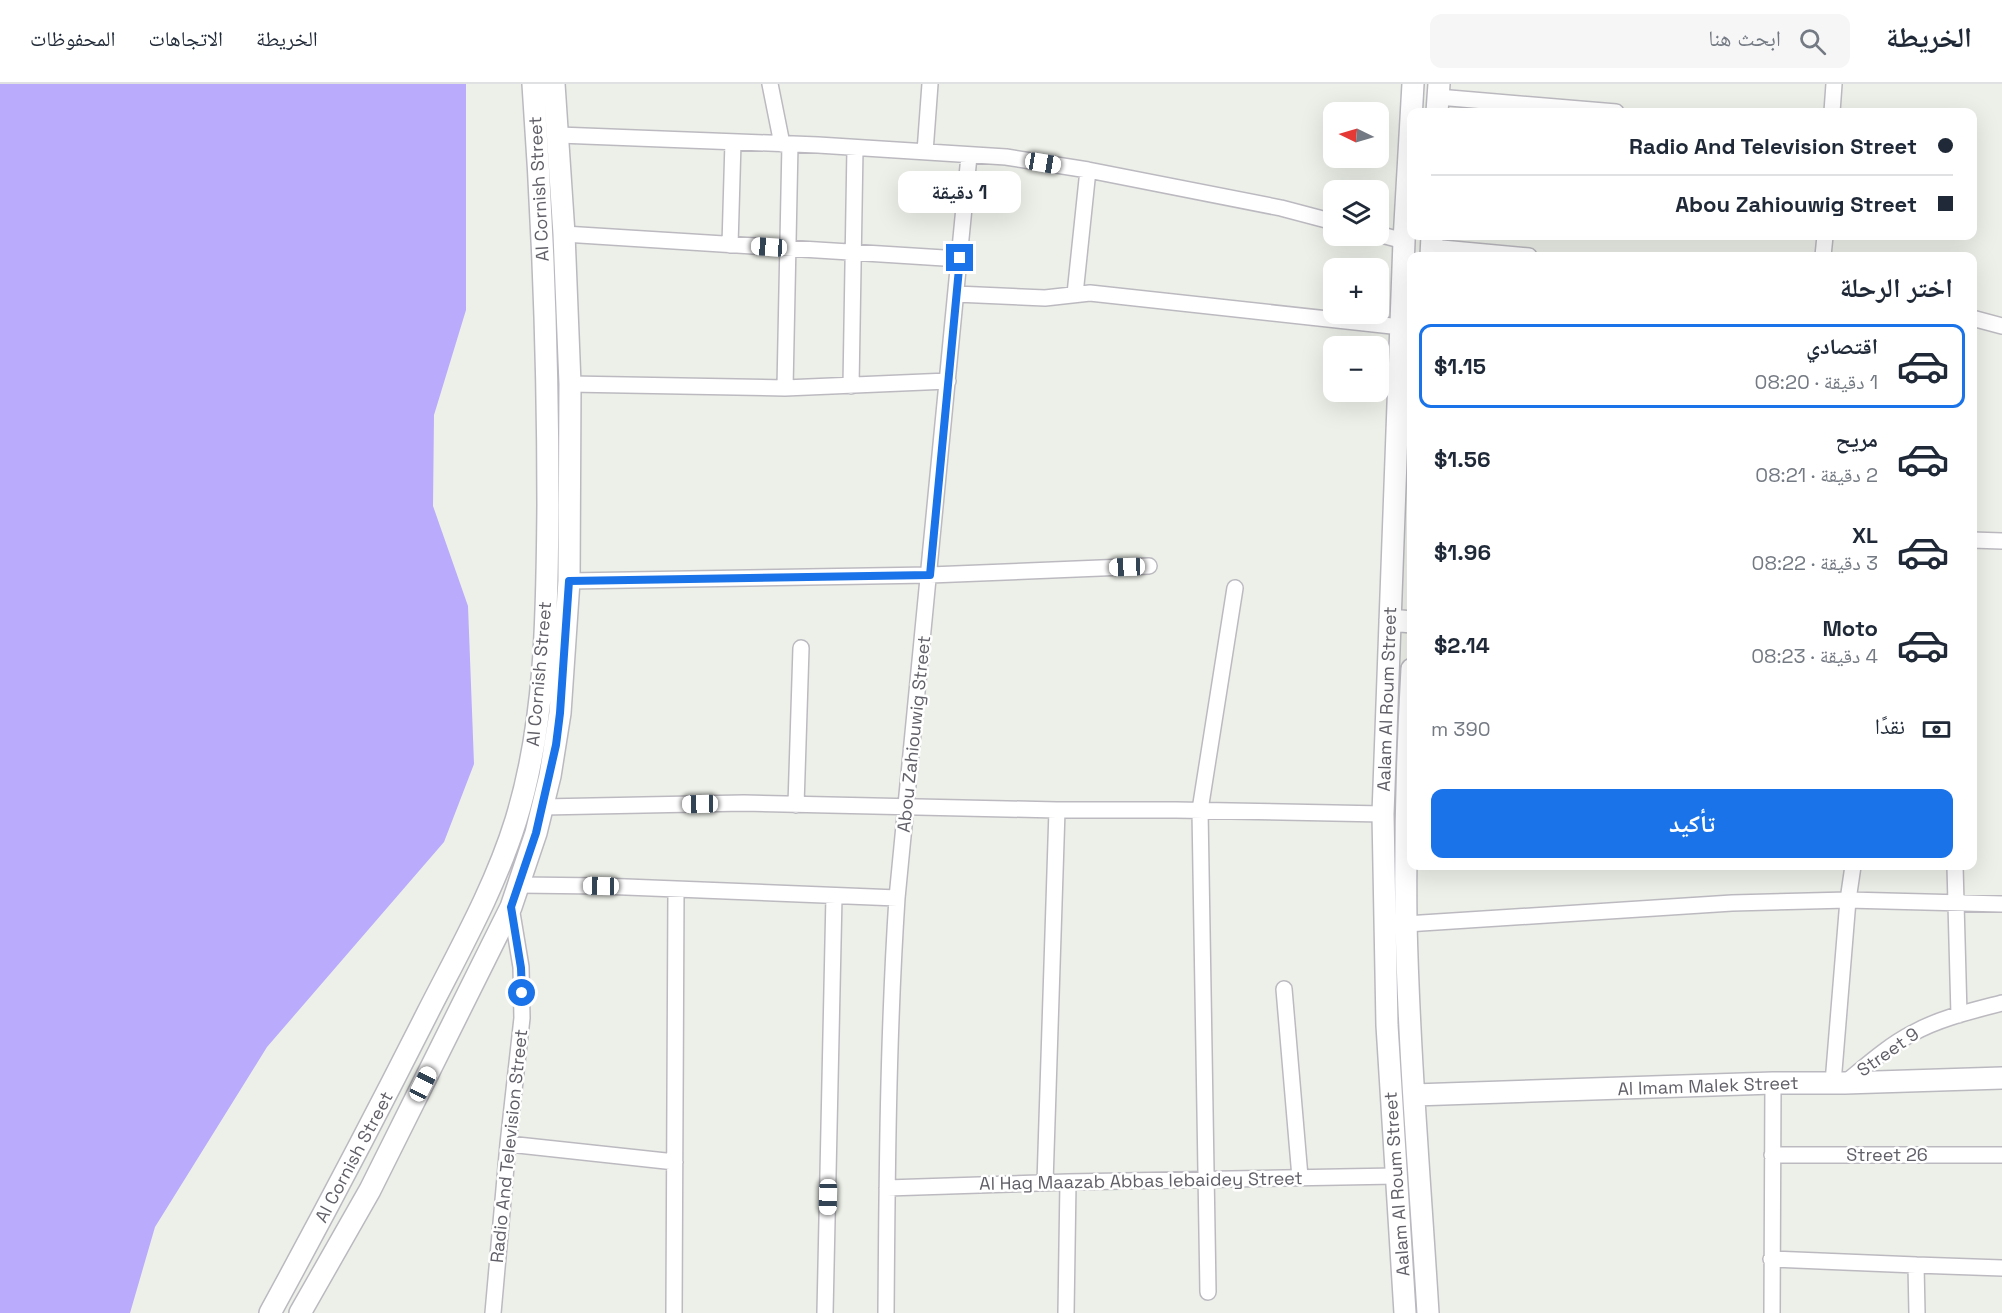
<!DOCTYPE html>
<html lang="ar">
<head>
<meta charset="utf-8">
<style>
	body { margin:0; font-family:"Space Grotesk","Noto Naskh Arabic",sans-serif; background:#f6f6f7; color:#1f2937; direction:rtl; height:100vh; display:flex; flex-direction:column; font-size:22px; white-space:nowrap }
	* { box-sizing:border-box; margin:0 }
	p { font-size:20px; color:#747a83 }
	.icon { flex:none; width:33px; height:33px; fill:none; stroke:currentColor; stroke-width:2; stroke-linecap:round; stroke-linejoin:round }
	.map { position:relative; flex:1; overflow:hidden; direction:ltr }
	.side { position:absolute; left:1407px; top:168px; width:570px; height:618px; display:flex; flex-direction:column; background:#fff; border-radius:12px; box-shadow:0 6px 24px #0002; direction:rtl }
	.side>* { flex:none }
	.banner { position:absolute; left:1407px; top:24px; width:570px; height:132px; border-radius:12px; box-shadow:0 6px 24px #0002; direction:rtl; display:grid; align-content:center; height:132px; padding:0 24px; background:#fff }
	.needle { width:39px; rotate:275deg }
	.buttons { position:absolute; left:1323px; top:18px; display:grid; gap:12px }
	.buttons a { display:grid; place-items:center; width:66px; height:66px; border-radius:12px; background:#fff; box-shadow:0 6px 24px #0002; font-size:30px }
	.end { position:absolute; width:27px; height:27px; margin:-14px; border:8px solid #1a73e8; background:#fff; box-shadow:0 0 0 3px #fff }
	.from { border-radius:50% }
	.bubble { position:absolute; height:42px; border-radius:12px; background:#fff; box-shadow:0 6px 24px #0002; font-size:20px; font-weight:800; line-height:42px; text-align:center; direction:rtl }
	.car { position:absolute; width:18px; height:36px; margin:-18px -9px; border-radius:8px; box-shadow:0 0 4px 2px #0007; background:linear-gradient(#fff 24%,#345 0 40%,#fff 0 76%,#345 0 86%,#fff 0) }
	.banner b { display:flex; align-items:center; gap:21px; height:57px; font-size:22px }
	.banner b+b { border-top:2px solid #e0e1e3 }
	.banner i { width:15px; height:15px; background:#1f2937 }
	ul { padding:0; list-style:none }
	li { display:flex; align-items:center; gap:18px; height:84px; margin:0 12px 9px; padding:0 12px; border:3px solid transparent; border-radius:12px }
	li div { flex:1 }
	li b { display:block; font-size:22px }
	li em { font-style:normal; font-weight:800 }
	li.selected { border-color:#1a73e8 }
	li>.icon { width:54px; height:54px; stroke-width:1.5 }
	h2 { padding:0 24px; font-size:27px; line-height:72px }
	.pay { display:flex; align-items:center; gap:15px; height:66px; padding:0 24px; font-size:22px }
	.pay p { margin-inline-start:auto }
	.action { display:flex; gap:12px; margin-top:auto; padding:12px 24px }
	.action a { flex:1; height:69px; border-radius:12px; background:#1a73e8; color:#fff; font-size:24px; font-weight:800; line-height:69px; text-align:center }
	header { display:flex; align-items:center; gap:36px; box-sizing:border-box; height:84px; padding:0 30px; background:#fff; border-bottom:2px solid #e0e1e3 }
	header strong { font-size:28px }
	nav { display:flex; gap:33px; margin-inline-start:auto; font-size:21px }
	.search { width:420px; height:54px; background:#f6f6f7; display:flex; align-items:center; gap:15px; box-sizing:border-box; padding:0 21px; border-radius:12px; color:#747a83; font-size:22px }
	.map>svg:first-child { display:block }
</style>
</head>
<body>
<header>
<strong>الخريطة</strong>
<div class="search"><svg class="icon" aria-label="search" viewBox="0 0 24 24"><circle cx="10" cy="10" r="6"/><path d="M15 15l6 6"/></svg>ابحث هنا</div>
<nav><a>الخريطة</a><a>الاتجاهات</a><a>المحفوظات</a></nav>
</header>
<div class="map">
<svg width="2002" height="1229" viewBox="0 0 2002 1229">
	<rect width="100%" height="100%" fill="#ecf0e8"/>
	<path fill="#bbabfc" d="M0,0H466V226L434,331L433,422L468,522L474,680L444,758L267,963L155,1143L130,1229H0Z"/>
	<g fill="none" stroke-linecap="round" stroke-linejoin="round">
		<defs>
			<path id="street" d="M770,0L782,60
				M1438,13L1616,28
				M1832,28L1834,0
				M559,51L818,61L1006,73L1088,86L1281,124L1334,138
				M925,68L930,0
				M564,150L960,175
				M1378,150L1404,157
				M730,161L733,58
				M1431,163L1529,172
				M1823,172L1825,152
				M956,210L1045,214L1090,209L1401,243
				M1075,210L1088,86
				M1972,234L2002,242
				M570,300L785,304L948,297
				M851,302L855,64
				M785,304L790,60
				M1972,456L2002,457
				M569,497L930,491L1149,482
				M796,721L801,564
				M543,723L744,719L1057,726H1176L1383,730
				M1955,782L1959,931
				M519,801L601,802L897,814
				M1406,840L1732,819L1848,816L2002,820
				M1284,905L1300,1093
				M1833,999L1848,816L1853,782
				M1845,999C1867,981 1888,962 1913,949C1940,934 1972,927 2002,919
				M508,1060L675,1078
				M1772,1071H2002
				M1045,1099L1057,726
				M887,1104L1068,1098L1396,1092
				M1771,1175L1916,1181
				M1208,1208L1200,726L1235,504
				M493,1229L508,1060L522,934L521,883L511,823
				M674,1229L676,805
				M825,1229L834,812
				M886,1229C887,1090 888,952 897,814L969,72
				M1066,1229L1068,1098
				M1772,1229L1773,999
				M1917,1229L1916,1181L2002,1184"/>
			<path id="secondary" d="M1437,28L1439,0
				M1431,172L1432,152
				M1390,536L1412,538
				M1412,585C1407,670 1405,754 1406,839C1409,969 1420,1099 1428,1229
				M1414,1011L1773,999H1845L2002,994
				M270,1229C324,1130 376,1031 427,930C459,867 495,804 516,736C547,635 547,526 548,421C548,281 543,140 533,0
				M300,1229L370,1106L511,823L536,749L550,692L560,629L569,497L570,300L564,150L554,0
				M1405,1229L1387,941L1383,730L1404,157L1413,0"/>
		</defs>
		<use href="#street" stroke="#bcbac0" stroke-width="18"/>
		<use href="#secondary" stroke="#bbb9c0" stroke-width="24"/>
		<use href="#street" stroke="#fff" stroke-width="15"/>
		<use href="#secondary" stroke="#fff" stroke-width="21"/>
	</g>
	<g fill="none" stroke-linecap="round" stroke-linejoin="round">
		<path stroke="#1a73e8" stroke-width="8" d="M522,909L521,884L511,823L536,749L556,661L560,629L569,497L930,491L960,174"/>
	</g>
	<g text-anchor="middle" stroke-width="5" stroke-linejoin="round" paint-order="stroke">
		<g font-size="18" fill="#615f67" stroke="#fff">
			<text transform="translate(539 105) rotate(-93)" y="6">Al Cornish Street</text>
			<text transform="translate(539 590) rotate(-85)" y="6">Al Cornish Street</text>
			<text transform="translate(1387 615) rotate(-88)" y="6">Aalam Al Roum Street</text>
			<text transform="translate(914 650) rotate(-84)" y="6">Abou Zahiouwig Street</text>
			<text transform="translate(1888 968) rotate(-35)" y="6">Street 9</text>
			<text transform="translate(1708 1002) rotate(-2)" y="6">Al Imam Malek Street</text>
			<text transform="translate(509 1062) rotate(-84)" y="6">Radio And Television Street</text>
			<text x="1887" y="1077">Street 26</text>
			<text transform="translate(354 1073) rotate(-62)" y="6">Al Cornish Street</text>
			<text transform="translate(1141 1097) rotate(-1)" y="6">Al Hag Maazab Abbas lebaidey Street</text>
			<text transform="translate(1397 1100) rotate(-94)" y="6">Aalam Al Roum Street</text>
		</g>
	</g>
</svg>
<div class="buttons">
<a><svg class="needle" viewBox="-14 -14 28 28"><path d="M0-13l5 13h-10z" fill="#e53935"/><path d="M0 13l5-13h-10z" fill="#747a83"/></svg></a>
<a><svg class="icon" aria-label="layers" viewBox="0 0 24 24"><path d="M12 4l9 5-9 5-9-5zM3 14l9 5 9-5"/></svg></a>
<a>+</a>
<a>−</a>
</div>
<i class="end from" style="left:522px;top:909px"></i>
<i class="end" style="left:960px;top:174px"></i>
<div class="bubble" style="left:898px;top:87px;width:123px">1 دقيقة</div>
<i class="car" style="left:1043px;top:79px;rotate:99deg"></i>
<i class="car" style="left:769px;top:163px;rotate:274deg"></i>
<i class="car" style="left:1127px;top:483px;rotate:268deg"></i>
<i class="car" style="left:700px;top:720px;rotate:269deg"></i>
<i class="car" style="left:601px;top:802px;rotate:271deg"></i>
<i class="car" style="left:423px;top:1000px;rotate:27deg"></i>
<i class="car" style="left:828px;top:1113px;rotate:181deg"></i>
<div class="banner">
<b><i class="from"></i>Radio And Television Street</b>
<b><i></i>Abou Zahiouwig Street</b>
</div>
<section class="side">
<h2>اختر الرحلة</h2>
<ul>
<li class="selected"><svg class="icon" aria-label="car" viewBox="0 0 24 24"><path d="M5 17H2v-5l4-1 3-4h7l3 4 3 1v5h-3M9 17h6M6 11h13"/><circle cx="7" cy="17" r="2"/><circle cx="17" cy="17" r="2"/></svg><div><b>اقتصادي</b><p>1 دقيقة · 08:20</p></div><em>$1.15</em></li>
<li><svg class="icon" aria-label="car" viewBox="0 0 24 24"><path d="M5 17H2v-5l4-1 3-4h7l3 4 3 1v5h-3M9 17h6M6 11h13"/><circle cx="7" cy="17" r="2"/><circle cx="17" cy="17" r="2"/></svg><div><b>مريح</b><p>2 دقيقة · 08:21</p></div><em>$1.56</em></li>
<li><svg class="icon" aria-label="car" viewBox="0 0 24 24"><path d="M5 17H2v-5l4-1 3-4h7l3 4 3 1v5h-3M9 17h6M6 11h13"/><circle cx="7" cy="17" r="2"/><circle cx="17" cy="17" r="2"/></svg><div><b>XL</b><p>3 دقيقة · 08:22</p></div><em>$1.96</em></li>
<li><svg class="icon" aria-label="car" viewBox="0 0 24 24"><path d="M5 17H2v-5l4-1 3-4h7l3 4 3 1v5h-3M9 17h6M6 11h13"/><circle cx="7" cy="17" r="2"/><circle cx="17" cy="17" r="2"/></svg><div><b>Moto</b><p>4 دقيقة · 08:23</p></div><em>$2.14</em></li>
</ul>
<div class="pay"><svg class="icon" aria-label="cash" viewBox="0 0 24 24"><path d="M3 7h18v10H3z"/><circle cx="12" cy="12" r="2"/></svg>نقدًا<p>390 m</p></div>
<div class="action"><a>تأكيد</a></div>
</section>
</div>
</body>
</html>
